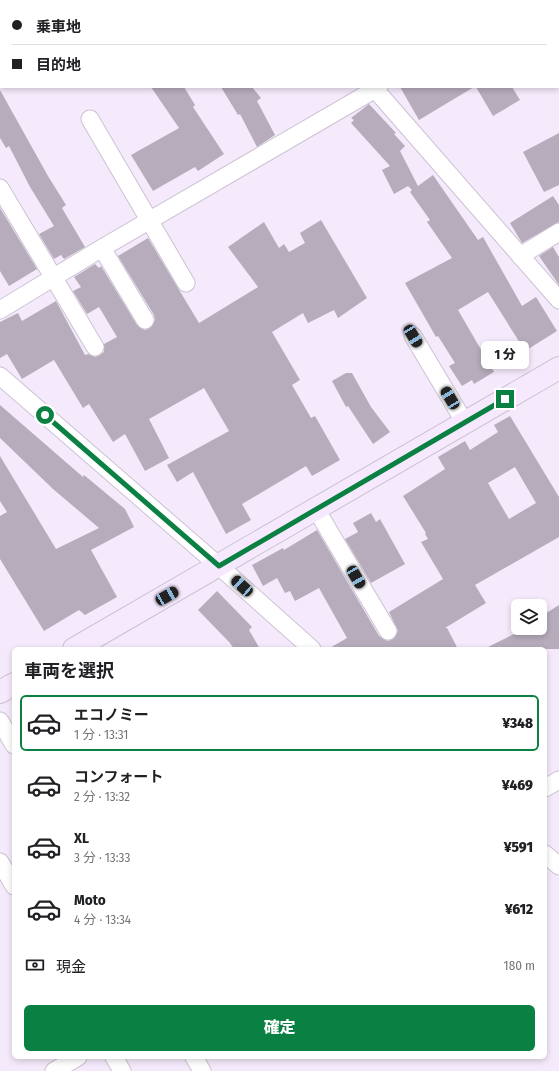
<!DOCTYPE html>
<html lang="ja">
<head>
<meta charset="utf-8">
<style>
	body { margin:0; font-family:"Fira Sans Condensed","Noto Sans JP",sans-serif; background:#f6f6f6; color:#202124; height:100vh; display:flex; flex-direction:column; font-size:15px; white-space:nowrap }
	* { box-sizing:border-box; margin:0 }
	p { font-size:13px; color:#757577 }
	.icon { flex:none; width:22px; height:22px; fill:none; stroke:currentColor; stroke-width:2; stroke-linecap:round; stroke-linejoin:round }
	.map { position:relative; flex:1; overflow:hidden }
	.drawer { position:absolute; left:12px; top:647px; width:535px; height:412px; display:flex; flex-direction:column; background:#fff; border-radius:6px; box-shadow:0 2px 6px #0003 }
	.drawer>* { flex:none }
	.hud { position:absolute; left:0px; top:0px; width:559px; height:88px; box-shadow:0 2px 6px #0003; display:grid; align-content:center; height:88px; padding:0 12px; background:#fff }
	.tools { position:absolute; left:511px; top:599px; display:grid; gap:8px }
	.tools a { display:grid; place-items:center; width:36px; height:36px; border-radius:6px; background:#fff; box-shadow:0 2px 6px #0003; font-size:20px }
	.end { position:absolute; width:18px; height:18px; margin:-9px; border:5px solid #0b8043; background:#fff; box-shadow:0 0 0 2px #fff }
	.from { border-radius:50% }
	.bubble { position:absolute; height:28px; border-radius:6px; background:#fff; box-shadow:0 2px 6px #0003; font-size:13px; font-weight:800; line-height:28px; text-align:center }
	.car { position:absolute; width:12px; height:24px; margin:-12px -6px; border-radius:5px; box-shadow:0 0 3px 1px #0007; background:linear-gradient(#222 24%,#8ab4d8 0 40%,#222 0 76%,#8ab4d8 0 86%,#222 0) }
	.hud b { display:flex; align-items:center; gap:14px; height:38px; font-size:15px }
	.hud b+b { border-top:1px solid #e0e0e0 }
	.hud i { width:10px; height:10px; background:#202124 }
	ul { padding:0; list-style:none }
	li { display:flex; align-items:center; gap:12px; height:56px; margin:0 8px 6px; padding:0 4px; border:2px solid transparent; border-radius:6px }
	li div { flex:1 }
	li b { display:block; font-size:15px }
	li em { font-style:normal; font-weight:800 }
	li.active { border-color:#0b8043 }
	li>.icon { width:36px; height:36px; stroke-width:1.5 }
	h2 { padding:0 12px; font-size:18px; line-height:48px }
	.pay { display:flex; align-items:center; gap:10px; height:44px; padding:0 12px; font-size:15px }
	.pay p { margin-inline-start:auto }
	.button { display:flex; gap:8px; margin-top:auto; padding:8px 12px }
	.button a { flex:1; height:46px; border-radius:6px; background:#0b8043; color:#fff; font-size:16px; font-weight:800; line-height:46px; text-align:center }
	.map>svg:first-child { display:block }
</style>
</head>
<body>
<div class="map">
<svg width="559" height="1071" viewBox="0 0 559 1071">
	<rect width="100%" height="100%" fill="#f5eafb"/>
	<path fill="#b6acbc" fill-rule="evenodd" d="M151,87H184L195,105L193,107L224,154L198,171L195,167L153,191L131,155L179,128Z
		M221,87H252L261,98L257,101L275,135L257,147L240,114L238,115Z
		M400,87H474L419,120Z
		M476,87H512L520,100L493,116Z
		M0,90L48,176L66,205L62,208L85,247L64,259L61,255L54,259L39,234L54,226L30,187L9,146L6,148L0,138Z
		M369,104L396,133L394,134L405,146L400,151L418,186L433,175L478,240L483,237L522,306L536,297L557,331L525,351L488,292L458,310L494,372L474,384L472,380L462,386L449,366L455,363L438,336L436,337L405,283L452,258L427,222L430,220L410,192L412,190L408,186L394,194L382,170L390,166L351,123L354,120L351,118Z
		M559,133V185L544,192L523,152Z
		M553,196L559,205V222L522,243L510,223Z
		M0,208L37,269L9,286L0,271Z
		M321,220L367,298L338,318L334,310L308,323L303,313L272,332L300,380L292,385L311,418L315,416L340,460L312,476L306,466L242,504L251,520L226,534L193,472L177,482L167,465L229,431L204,388L149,419L169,458L145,471L125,434L113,442L89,404L83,408L54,360L22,379L7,354L0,358V322L18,313L22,321L56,301L85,355L88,354L95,357L100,355L104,352V344L117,337L99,307L87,314L73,291L81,287L74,277L95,264L99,268L101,266L137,325L145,330L150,328L155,320L154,315L118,256L148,238L199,323L258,287L228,247L264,222L279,248L284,244L289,252L305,243L300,233Z
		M553,247L559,257V285L539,256Z
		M346,373H352L371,407L390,432L373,444L348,406L346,407L332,381Z
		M0,405L83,477L84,475L125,509L134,527L91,550L117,597L85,615L79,610L44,631L0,559V516L7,512L0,501V456L56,549L99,528L53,489L0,438Z
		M510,416L559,497V537L475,585L486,603L445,628H447L458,649H328L347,638L319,588L295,601L290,591L285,593L277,578L263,586L252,565L283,548L284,550L317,530L379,636L388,641L393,639L398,631L389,612L443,579L421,542L428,539L425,534L426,533L403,496L445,469L438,457L465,441L470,450L498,432L494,425ZM515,467L536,503L509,519L488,483Z
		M371,513L376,522L380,519L405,564L371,583L345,539L358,532L353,523Z
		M217,591L252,627L249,630L260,649H234L230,643L198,610Z
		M559,605V649H484L526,628H540V617Z"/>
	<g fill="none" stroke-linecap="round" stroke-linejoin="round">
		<defs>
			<path id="street" d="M293,0V1
				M531,1L533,0
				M558,46L559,47
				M373,87L559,300
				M90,119L186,283
				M0,188L95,347
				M102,248L145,320
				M520,256L559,232
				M0,310L102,248L379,87
				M413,336L465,423
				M0,376L219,566L312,649
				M316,509L388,631
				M0,721L14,745
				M545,788L559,780
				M545,854L559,866
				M0,862L14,886
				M114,1057L122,1071
				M194,1057L202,1071
				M54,1071L78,1057"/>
			<path id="secondary" d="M74,649L559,368
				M0,692L14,684"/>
		</defs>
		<use href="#street" stroke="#ccc2d3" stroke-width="19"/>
		<use href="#secondary" stroke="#ccc2d3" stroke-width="24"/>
		<use href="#street" stroke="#fff" stroke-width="17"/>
		<use href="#secondary" stroke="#f6e9fe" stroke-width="22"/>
	</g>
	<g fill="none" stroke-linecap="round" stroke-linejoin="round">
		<path stroke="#0b8043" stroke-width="5" d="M45,415L219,566L505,399"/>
	</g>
</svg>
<div class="tools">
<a><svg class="icon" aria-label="layers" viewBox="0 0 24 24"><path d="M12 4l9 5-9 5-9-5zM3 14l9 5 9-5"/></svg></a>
</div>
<i class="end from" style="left:45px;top:415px"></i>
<i class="end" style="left:505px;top:399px"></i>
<div class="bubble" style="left:481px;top:341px;width:48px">1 分</div>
<i class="car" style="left:413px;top:336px;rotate:149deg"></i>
<i class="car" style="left:450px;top:398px;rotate:329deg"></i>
<i class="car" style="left:356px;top:577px;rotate:150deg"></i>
<i class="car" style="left:242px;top:586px;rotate:312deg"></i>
<i class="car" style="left:167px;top:596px;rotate:60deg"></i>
<div class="hud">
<b><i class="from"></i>乗車地</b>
<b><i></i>目的地</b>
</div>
<section class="drawer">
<h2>車両を選択</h2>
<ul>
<li class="active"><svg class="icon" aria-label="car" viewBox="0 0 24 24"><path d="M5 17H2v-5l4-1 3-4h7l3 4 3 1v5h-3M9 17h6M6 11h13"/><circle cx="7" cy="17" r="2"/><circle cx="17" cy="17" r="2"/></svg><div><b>エコノミー</b><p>1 分 · 13:31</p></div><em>¥348</em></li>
<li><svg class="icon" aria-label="car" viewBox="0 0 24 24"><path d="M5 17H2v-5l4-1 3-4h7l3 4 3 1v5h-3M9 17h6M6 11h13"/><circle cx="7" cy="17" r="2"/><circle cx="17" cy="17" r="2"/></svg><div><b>コンフォート</b><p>2 分 · 13:32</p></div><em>¥469</em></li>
<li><svg class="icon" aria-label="car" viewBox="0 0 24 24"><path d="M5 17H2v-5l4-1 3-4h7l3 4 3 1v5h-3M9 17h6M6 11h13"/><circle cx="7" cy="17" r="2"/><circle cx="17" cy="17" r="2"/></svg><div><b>XL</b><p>3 分 · 13:33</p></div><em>¥591</em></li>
<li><svg class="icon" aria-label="car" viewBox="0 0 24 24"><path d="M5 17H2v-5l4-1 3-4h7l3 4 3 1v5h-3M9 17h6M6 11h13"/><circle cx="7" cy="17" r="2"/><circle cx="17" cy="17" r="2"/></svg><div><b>Moto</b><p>4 分 · 13:34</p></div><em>¥612</em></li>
</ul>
<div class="pay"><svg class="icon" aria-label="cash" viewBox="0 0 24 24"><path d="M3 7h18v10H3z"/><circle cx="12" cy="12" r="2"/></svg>現金<p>180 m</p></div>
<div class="button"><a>確定</a></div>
</section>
</div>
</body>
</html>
